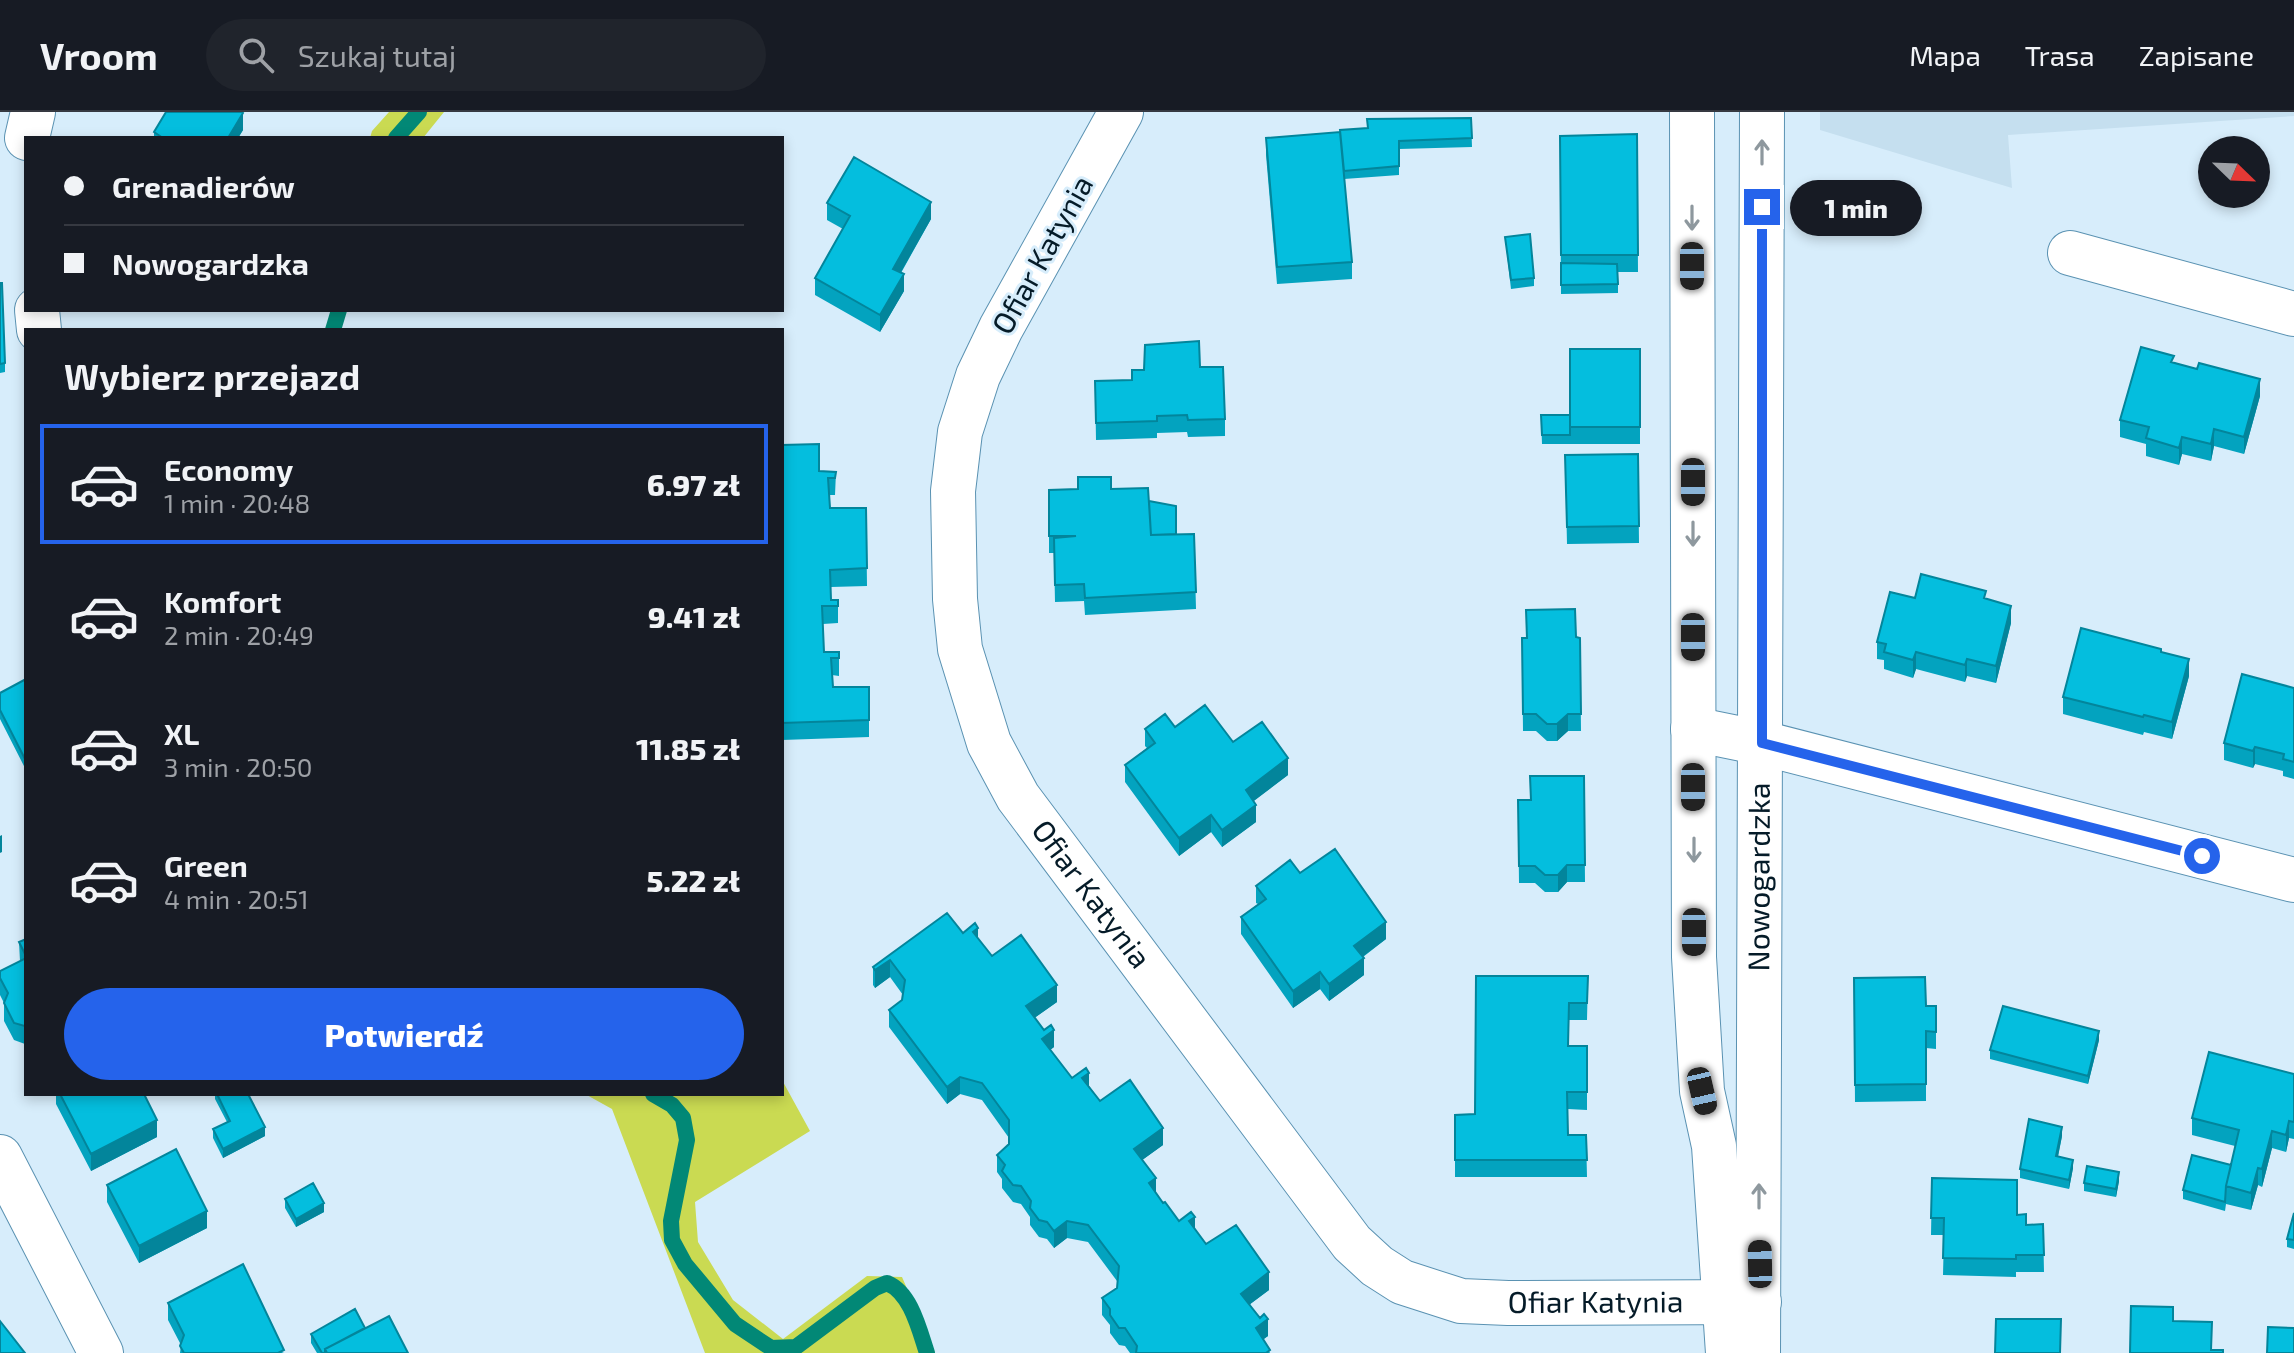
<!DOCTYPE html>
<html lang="pl">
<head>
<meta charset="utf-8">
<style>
	body { margin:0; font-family:"Exo 2",sans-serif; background:#20242c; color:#f1f3f6; height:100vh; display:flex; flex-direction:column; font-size:30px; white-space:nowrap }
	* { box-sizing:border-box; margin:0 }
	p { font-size:26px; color:#9ea1a6 }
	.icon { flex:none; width:44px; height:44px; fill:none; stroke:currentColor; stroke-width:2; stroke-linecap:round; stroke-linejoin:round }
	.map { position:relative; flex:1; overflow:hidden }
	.drawer { position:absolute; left:24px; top:216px; width:760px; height:768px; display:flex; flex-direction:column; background:#171b24; border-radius:0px; box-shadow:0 4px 12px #0003 }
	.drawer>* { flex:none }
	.hud { position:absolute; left:24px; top:24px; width:760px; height:176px; border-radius:0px; box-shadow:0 4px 12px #0003; display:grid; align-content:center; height:176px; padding:0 40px; background:#171b24 }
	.needle { width:52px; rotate:113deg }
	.tools { position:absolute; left:2198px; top:24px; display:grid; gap:16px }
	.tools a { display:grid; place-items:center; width:72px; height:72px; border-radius:50%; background:#171b24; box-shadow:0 4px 12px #0003; font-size:40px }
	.end { position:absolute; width:36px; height:36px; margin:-18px; border:10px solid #2563eb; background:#fff; box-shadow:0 0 0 4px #fff }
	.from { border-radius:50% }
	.bubble { position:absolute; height:56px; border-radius:28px; background:#171b24; box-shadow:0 4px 12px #0003; font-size:26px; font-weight:800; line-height:56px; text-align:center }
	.car { position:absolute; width:24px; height:48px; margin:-24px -12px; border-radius:10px; box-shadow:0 0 6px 2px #0007; background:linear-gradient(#222 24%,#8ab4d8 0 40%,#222 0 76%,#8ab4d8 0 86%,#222 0) }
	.hud b { display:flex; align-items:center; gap:28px; height:76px; font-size:30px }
	.hud b+b { border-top:2px solid #363941 }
	.hud i { width:20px; height:20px; background:#f1f3f6 }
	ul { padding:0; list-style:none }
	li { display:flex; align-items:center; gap:24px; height:120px; margin:0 16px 12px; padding:0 24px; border:4px solid transparent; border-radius:0px }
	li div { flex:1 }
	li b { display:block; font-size:30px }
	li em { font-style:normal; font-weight:800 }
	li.selected { border-color:#2563eb }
	li>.icon { width:72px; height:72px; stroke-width:1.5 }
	h2 { padding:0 40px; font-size:36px; line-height:96px }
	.primary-button { display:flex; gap:16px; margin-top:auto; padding:16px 40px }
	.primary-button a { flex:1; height:92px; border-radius:48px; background:#2563eb; color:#fff; font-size:32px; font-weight:800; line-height:92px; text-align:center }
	header { display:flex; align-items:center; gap:48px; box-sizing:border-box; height:112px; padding:0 40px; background:#171b24; border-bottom:2px solid #363941 }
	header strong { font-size:38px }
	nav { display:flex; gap:44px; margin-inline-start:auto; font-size:28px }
	.search { width:560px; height:72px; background:#20242c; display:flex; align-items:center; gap:20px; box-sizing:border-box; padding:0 28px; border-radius:44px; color:#9ea1a6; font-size:30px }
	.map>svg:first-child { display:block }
</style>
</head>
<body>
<header>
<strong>Vroom</strong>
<div class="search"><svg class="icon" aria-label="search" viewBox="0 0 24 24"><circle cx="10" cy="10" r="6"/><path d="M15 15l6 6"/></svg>Szukaj tutaj</div>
<nav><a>Mapa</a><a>Trasa</a><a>Zapisane</a></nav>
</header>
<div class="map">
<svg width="2294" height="1241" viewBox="0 0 2294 1241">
	<rect width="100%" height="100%" fill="#d7edfb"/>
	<path fill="#c5dfef" d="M1820,0H2294V4L2008,23L2012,76L1820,18Z"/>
	<path fill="#cada52" d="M389,0H444L423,26H370L372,19Z
		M782,968L810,1019L695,1090L698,1130L733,1188L783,1227L867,1164L902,1165L935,1241H705L612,997L585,982H782Z"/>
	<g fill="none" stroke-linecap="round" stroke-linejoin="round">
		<path stroke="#028876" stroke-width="16" d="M396,26L419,0
			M333,218L339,198
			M653,982L672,993L683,1006L687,1028L671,1109L672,1128L685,1152L735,1212L771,1236L796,1235L875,1176L887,1171C911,1181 919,1217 927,1241"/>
		<defs>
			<g id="minor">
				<path id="s1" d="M1121,0L1001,216L978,264L960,320L953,379L955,487L960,537L989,631L1018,685L1352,1131L1377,1154L1402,1170L1461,1189L1508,1191L1759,1190"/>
				<path d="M27,26L33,0"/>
				<path d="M2070,141L2294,202"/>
				<path d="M37,198L39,218"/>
				<path d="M1693,617L1762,631L2294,768"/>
				<path d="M0,1045L101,1241"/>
			</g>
			<g id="tertiary">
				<path d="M1692,0L1694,845L1702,979L1714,1034L1728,1241"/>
				<path id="s2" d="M1758,1241L1762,0"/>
			</g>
		</defs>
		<use href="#minor" stroke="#5a92b2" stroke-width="46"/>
		<use href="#tertiary" stroke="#5a92b2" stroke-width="46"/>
		<use href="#minor" stroke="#fff" stroke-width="44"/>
		<use href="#tertiary" stroke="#fff" stroke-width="44"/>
	</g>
	<path fill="#03a3bf" d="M1471,6L1472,35L1399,37V63L1344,67L1352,150V167L1277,172L1266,43V26L1340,20Z
		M243,18L238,26H154V20Z
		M1637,22L1638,160H1618V181L1561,182L1560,24Z
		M827,91L931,107L901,161L904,179L880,220L815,183V166L843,117L827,108Z
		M1505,125L1534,166V174L1511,177Z
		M0,171L5,251V260L0,261Z
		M1570,237H1640V332H1542L1541,303H1570Z
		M2174,250L2260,284L2244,342L2214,334L2211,349L2182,342L2179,353L2146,344V332L2120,325V308Z
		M1200,255L1225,307V324L1188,325L1187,320L1157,321V326L1096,328L1095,269L1132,268Z
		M782,333L819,359L836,360L835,383H829L830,396H866L867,474L831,475V488H838V511L823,512L824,540H839V564L832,563L833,575H869V625L782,628Z
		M1638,342L1639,431L1567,432L1565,343Z
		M1111,377L1149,389L1176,422H1194L1196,497L1085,503L1084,489L1055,490L1054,441H1049V378Z
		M1915,486L1986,487L2011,511L1996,571L1967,564L1965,570L1916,557L1913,566L1884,557V548L1877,547V530Z
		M1576,525L1580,526L1581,619H1568L1557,629H1547L1536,619H1523L1522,526Z
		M2161,540L2189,564L2172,627L2144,620L2143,623L2063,602V585Z
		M26,567V658L0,607V581Z
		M2294,576V667L2283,664V659L2255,652L2253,656L2224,648V631Z
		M1175,615L1233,630L1288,663L1253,689L1256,710L1222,735L1211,720L1179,744L1125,670V653L1147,636L1145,634V617Z
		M1530,664H1584L1585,770H1567L1558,780H1545L1535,771H1519L1518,688H1530Z
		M1300,761L1386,827L1363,845L1364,863L1329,889L1320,877L1293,896L1241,822V805L1258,792L1256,791V774Z
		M963,821L978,827L992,844L1057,890L1034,906L1054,935L1050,938L1072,966L1089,974L1100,989L1163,1033L1142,1048L1156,1081L1163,1091L1179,1109L1195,1117L1206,1132L1269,1178L1250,1192L1268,1224L1263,1227L1270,1241H1130L1125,1234L1119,1233L1110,1221V1213L1102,1203V1186L1117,1176V1169L1088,1130L1067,1126L1054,1136L1047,1127L1039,1125L1030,1113V1105L1021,1092L1013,1090L1002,1076V1067L997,1060V1043L1009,1032V1026L982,988L960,982L947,992L889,915V898L902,888L903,883L890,865L875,876L873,873V855Z
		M26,827V933L25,932L14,928L4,909V891L0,883V859L20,849L19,830Z
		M1588,864L1587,908H1569L1568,934H1587V998L1568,997V1023H1586L1587,1065H1455V1003L1475,1002Z
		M1854,866L1926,894H1936V937L1926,936V989L1855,990Z
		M2099,928L2088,972L1990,947V938Z
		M2294,962V1027L2289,1026L2286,1040L2272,1036L2262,1075L2258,1073L2251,1098L2226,1092L2225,1099L2183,1087V1078L2231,1053L2235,1034L2192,1023V1006Z
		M56,982H144L157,1025L91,1059L56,992Z
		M215,982H248L265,1024L223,1046L213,1026V1017L227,1010L215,987Z
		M2062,1024L2058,1045L2073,1056L2069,1077L2020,1066V1057Z
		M1932,1066L2017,1103L2026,1113L2043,1112L2044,1160H2016V1165L1943,1163L1944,1123H1931Z
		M2119,1069L2116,1085L2084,1079V1071Z
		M107,1073L207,1116L139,1151L107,1090Z
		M285,1087L324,1100L296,1115L285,1096Z
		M2294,1101V1137L2287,1135V1127Z
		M168,1191L284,1241H180L181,1233L168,1208Z
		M365,1216L408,1241H317L311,1231V1222Z"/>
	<path fill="#03859b" d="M243,1V18L238,26H228Z
		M931,90V107L893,174V157Z
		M904,162V179L880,220V203Z
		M2260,267V284L2244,342V325Z
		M2214,317V334L2211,349V332Z
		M2182,325V342L2179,353V336Z
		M2011,494V511L1996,571V554Z
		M1916,540V557L1913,566V548Z
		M1967,547V564L1965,570V553Z
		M2189,547V564L2172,627V610Z
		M1568,602V619L1557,629V612Z
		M2255,635V652L2253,656V639Z
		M1288,646V663L1246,695V678Z
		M1256,693V710L1222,735V718Z
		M1211,703V720L1179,744V726Z
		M2,723V740L0,741V724Z
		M1567,753V770L1558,780V763Z
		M1386,810V827L1354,851V834Z
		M978,816V833L973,820Z
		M1364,846V863L1329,889V872Z
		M890,848V865L875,876V858Z
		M1320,860V877L1293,896V879Z
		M1057,873V890L1026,912V894Z
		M1054,918V935L1042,944V927Z
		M2099,919V928L2088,972V964Z
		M1089,961V978L1082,966Z
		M960,965V982L947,992V975Z
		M157,1008V1025L91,1059V1042Z
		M2289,1009V1026L2286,1040V1023Z
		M265,1015V1024L223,1046V1037Z
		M2062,1015V1024L2056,1053V1044Z
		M1163,1016V1033L1134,1054V1037Z
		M2272,1019V1036L2262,1075V1057Z
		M2073,1048V1056L2069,1077V1068Z
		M2258,1056V1073L2251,1098V1081Z
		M2119,1060V1069L2116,1085V1077Z
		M1156,1066V1083L1149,1071Z
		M324,1091V1100L296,1115V1107Z
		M207,1099V1116L139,1151V1134Z
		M1195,1105V1122L1189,1109Z
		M1067,1109V1126L1054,1136V1119Z
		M1269,1160V1178L1241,1199V1182Z
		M1268,1207V1224L1256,1233V1216Z"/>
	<path fill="#04bede" stroke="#03859b" stroke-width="2" d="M166,0H242L243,1L228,26H163L154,20Z
		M1471,6L1472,26L1399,29V54L1344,59L1340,18L1368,16L1367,7Z
		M1340,20L1352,150L1277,155L1266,26Z
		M1637,22L1638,143H1561L1560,24Z
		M854,45L931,90L893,157L904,162L880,203L815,166L850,104L827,91Z
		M1530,122L1534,166L1511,168L1505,125Z
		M1561,151L1617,152L1618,172L1561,173Z
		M0,171H2L5,251L0,252Z
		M1199,229L1200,255H1223L1225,307L1188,308L1187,303L1157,304V309L1096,311L1095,269L1132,268V258H1144L1145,233Z
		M2141,235L2174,244L2171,250L2197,257L2199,251L2260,267L2244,325L2214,317L2211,332L2182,325L2179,336L2146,326L2149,315L2120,308Z
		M1570,237H1640V315H1570Z
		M1541,303H1570V323H1542Z
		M819,332V359L836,360L835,366H828L830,396H866L867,456L830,458L831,488H838V494H822L824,540H839V546H831L833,575H869V608L782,611V333Z
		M1638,342L1639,414L1567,415L1565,343Z
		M1078,365H1111V377L1148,376L1151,423L1194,422L1196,480L1085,486L1084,472L1055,473L1054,426L1076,424H1049V378L1078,377Z
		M1149,389L1176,394V422L1151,423Z
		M1921,462L1986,479L1984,486L2011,494L1996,554L1967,547L1965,553L1916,540L1913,548L1884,540L1886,532L1877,530L1890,480L1915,486Z
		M1575,497L1576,525L1580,526L1581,602H1568L1557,612H1547L1536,602H1523L1522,526H1527L1526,498Z
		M2081,516L2161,537V540L2189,547L2172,610L2144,603L2143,605L2063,585Z
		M2242,562L2294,576V650L2283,647L2284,642L2255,635L2253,639L2224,631Z
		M26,567V649L0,598V581Z
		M1205,593L1233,630L1262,610L1288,646L1246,678L1256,693L1222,718L1211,703L1179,726L1125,653L1155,631L1145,617L1165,602L1175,615Z
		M1530,664H1584L1585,753H1567L1558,763H1545L1535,754H1519L1518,688H1531Z
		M1335,737L1386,810L1354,834L1364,846L1329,872L1320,860L1293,879L1241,805L1266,787L1256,774L1290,748L1300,761Z
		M947,801L963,821L975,811L978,816L973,820L992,844L1021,823L1057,873L1026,894L1044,918L1051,913L1054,918L1042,927L1072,966L1086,956L1089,961L1082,966L1100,989L1130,968L1163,1016L1134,1037L1156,1066L1149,1071L1163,1091L1165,1090L1179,1109L1191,1100L1195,1105L1189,1109L1206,1132L1236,1113L1269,1160L1241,1182L1260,1206L1264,1202L1268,1207L1256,1216L1270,1238L1266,1241H1136L1137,1234L1125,1216H1119L1110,1203V1197L1102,1186L1117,1176L1119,1154L1088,1113L1067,1109L1054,1119L1047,1110L1039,1108L1030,1096L1031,1089L1021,1074L1013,1073L1002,1059L1005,1053L997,1043L1009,1032V1008L982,971L960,965L947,975L889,898L902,888L905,868L890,848L875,858L873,855Z
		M26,827V844L19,830Z
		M26,846V916L25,914L14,911L4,891L8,881L0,866V859Z
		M1476,864H1588L1587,891H1569L1568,934H1587V980H1567L1568,1023H1586L1587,1048H1455V1003L1475,1002Z
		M1925,865L1926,894H1936V920L1926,919V972L1855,973L1854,866Z
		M2003,894L2099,919L2088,964L1990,938Z
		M2209,940L2294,962V1010L2289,1009L2286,1023L2272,1019L2262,1057L2258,1056L2251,1081L2226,1074L2239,1018L2192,1006Z
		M60,982H144L157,1008L91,1042Z
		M217,982H248L265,1015L223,1037L213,1017L230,1009Z
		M2029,1007L2062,1015L2056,1044L2073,1048L2069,1068L2020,1057Z
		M176,1037L207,1099L139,1134L107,1073Z
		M2192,1043L2231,1053L2226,1074L2225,1090L2183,1078Z
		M2087,1054L2119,1060L2116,1077L2084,1071Z
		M1932,1066L2017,1068V1103L2026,1102V1113L2043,1112L2044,1143H2016V1147L1943,1146L1944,1106H1931Z
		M313,1071L324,1091L296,1107L285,1087Z
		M2294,1101V1128L2287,1127Z
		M243,1152L284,1238L278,1241H184L180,1234L184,1223L168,1191Z
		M2131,1194L2173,1195V1209L2212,1210L2211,1238H2223V1241H2130Z
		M355,1197L365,1216L325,1237V1241H322L311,1222Z
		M389,1204L408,1241H327L325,1237Z
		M1996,1207H2061L2060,1241H1995Z
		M0,1209L25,1241H0Z
		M2268,1215L2294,1216V1241H2267Z"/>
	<defs><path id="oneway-shaft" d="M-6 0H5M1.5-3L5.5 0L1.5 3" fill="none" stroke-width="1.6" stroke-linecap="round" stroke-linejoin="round" transform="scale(2)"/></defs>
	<g stroke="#8e989e">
		<use href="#oneway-shaft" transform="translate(1762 40) rotate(-90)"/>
		<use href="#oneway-shaft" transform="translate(1692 106) rotate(90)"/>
		<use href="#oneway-shaft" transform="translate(1693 422) rotate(90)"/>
		<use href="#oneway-shaft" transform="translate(1694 738) rotate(90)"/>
		<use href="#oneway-shaft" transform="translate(1759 1084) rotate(-90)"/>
	</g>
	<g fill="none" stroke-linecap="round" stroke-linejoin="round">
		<path stroke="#2563eb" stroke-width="10" d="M1762,95V631L2202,744"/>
	</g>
	<g text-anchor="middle" stroke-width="6" stroke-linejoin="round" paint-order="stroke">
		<g font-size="30" fill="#051b28" stroke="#d7edfb">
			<text transform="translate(1043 143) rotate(-61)" y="10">Ofiar Katynia</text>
			<text dy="10" stroke="none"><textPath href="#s2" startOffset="476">Nowogardzka</textPath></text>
			<text dy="10" stroke="none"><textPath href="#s1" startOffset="858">Ofiar Katynia</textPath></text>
			<text dy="10" stroke="none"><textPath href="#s1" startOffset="1554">Ofiar Katynia</textPath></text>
		</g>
	</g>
</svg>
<div class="tools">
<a><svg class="needle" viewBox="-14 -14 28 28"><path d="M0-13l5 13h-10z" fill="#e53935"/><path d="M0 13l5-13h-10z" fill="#9ea1a6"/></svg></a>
</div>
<i class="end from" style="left:2202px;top:744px"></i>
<i class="end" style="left:1762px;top:95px"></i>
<div class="bubble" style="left:1790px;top:68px;width:132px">1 min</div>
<i class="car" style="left:1692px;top:154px;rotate:180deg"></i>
<i class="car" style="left:1693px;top:370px;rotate:180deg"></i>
<i class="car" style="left:1693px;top:525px;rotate:180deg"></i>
<i class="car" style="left:1693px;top:675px;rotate:180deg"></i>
<i class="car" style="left:1694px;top:820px;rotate:180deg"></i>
<i class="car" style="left:1702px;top:979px;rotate:167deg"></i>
<i class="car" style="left:1760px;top:1152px;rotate:359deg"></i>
<div class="hud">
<b><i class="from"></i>Grenadierów</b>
<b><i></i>Nowogardzka</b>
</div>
<section class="drawer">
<h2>Wybierz przejazd</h2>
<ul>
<li class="selected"><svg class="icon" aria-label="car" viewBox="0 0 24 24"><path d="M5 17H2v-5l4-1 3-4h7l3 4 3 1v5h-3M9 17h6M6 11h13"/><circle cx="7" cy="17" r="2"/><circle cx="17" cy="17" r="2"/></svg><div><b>Economy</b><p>1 min · 20:48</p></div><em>6.97 zł</em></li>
<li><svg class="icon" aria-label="car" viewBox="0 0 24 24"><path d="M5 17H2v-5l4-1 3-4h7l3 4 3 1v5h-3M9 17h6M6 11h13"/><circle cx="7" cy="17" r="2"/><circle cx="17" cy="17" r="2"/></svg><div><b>Komfort</b><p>2 min · 20:49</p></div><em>9.41 zł</em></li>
<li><svg class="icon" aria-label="car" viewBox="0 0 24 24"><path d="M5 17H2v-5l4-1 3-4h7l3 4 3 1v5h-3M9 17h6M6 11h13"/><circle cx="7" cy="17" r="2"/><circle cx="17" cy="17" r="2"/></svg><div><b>XL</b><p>3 min · 20:50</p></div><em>11.85 zł</em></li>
<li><svg class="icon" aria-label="car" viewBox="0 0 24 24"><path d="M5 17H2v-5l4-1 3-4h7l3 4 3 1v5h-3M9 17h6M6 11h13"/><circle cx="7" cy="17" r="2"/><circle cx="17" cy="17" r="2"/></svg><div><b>Green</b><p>4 min · 20:51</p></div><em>5.22 zł</em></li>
</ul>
<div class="primary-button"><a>Potwierdź</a></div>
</section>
</div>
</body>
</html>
